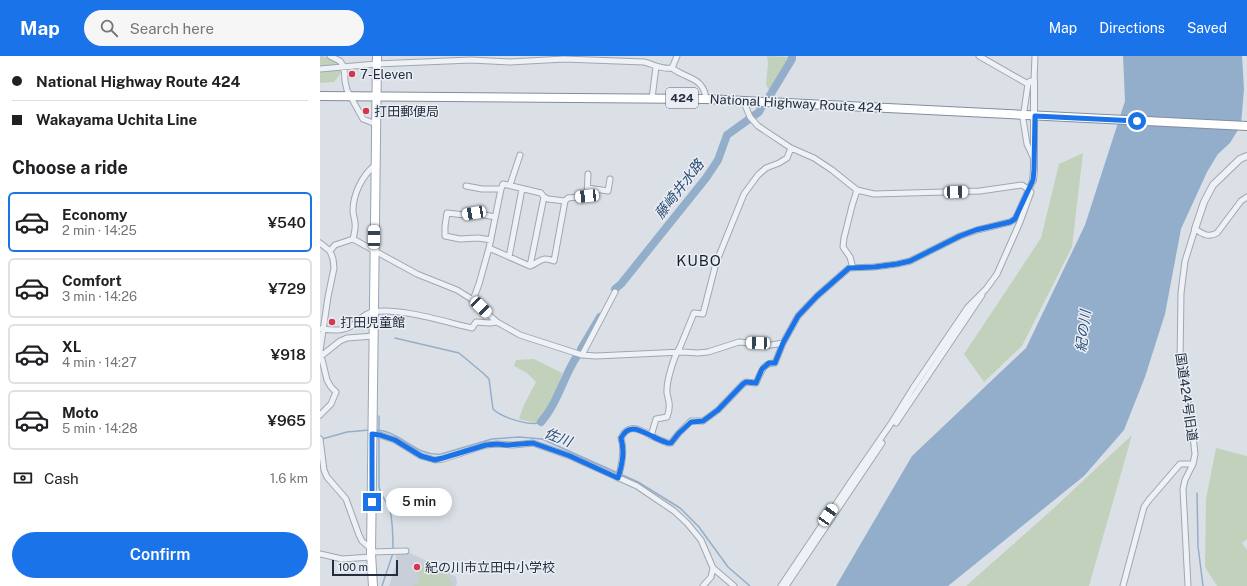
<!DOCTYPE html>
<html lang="en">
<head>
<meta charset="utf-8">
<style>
	body { margin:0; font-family:"Public Sans","Noto Sans JP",sans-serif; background:#f6f6f6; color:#202124; height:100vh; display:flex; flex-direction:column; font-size:15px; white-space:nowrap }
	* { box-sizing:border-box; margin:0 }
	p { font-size:13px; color:#757577 }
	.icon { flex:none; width:22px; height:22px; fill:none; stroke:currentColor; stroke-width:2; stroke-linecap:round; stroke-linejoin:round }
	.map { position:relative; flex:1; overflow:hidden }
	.side { display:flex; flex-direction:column; background:#fff; width:320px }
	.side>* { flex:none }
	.top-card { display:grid; align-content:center; height:88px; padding:0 12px; background:#fff }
	.scale { position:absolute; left:12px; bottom:10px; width:66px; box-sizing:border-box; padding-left:4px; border:2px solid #242e3e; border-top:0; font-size:11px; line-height:14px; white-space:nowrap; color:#242e3e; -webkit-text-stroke:3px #ebeff5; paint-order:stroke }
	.end { position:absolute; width:18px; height:18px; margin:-9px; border:5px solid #1a73e8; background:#fff; box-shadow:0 0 0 2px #fff }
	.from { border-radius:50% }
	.bubble { position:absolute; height:28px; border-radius:14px; background:#fff; box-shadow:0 2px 10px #0003; font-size:13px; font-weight:600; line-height:28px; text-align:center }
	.car { position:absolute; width:12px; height:24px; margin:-12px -6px; border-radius:5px; box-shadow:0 0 3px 1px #0007; background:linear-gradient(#fff 24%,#345 0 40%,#fff 0 76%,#345 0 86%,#fff 0) }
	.top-card b { display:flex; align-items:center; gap:14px; height:38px; font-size:15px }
	.top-card b+b { border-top:1px solid #e0e0e0 }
	.top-card i { width:10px; height:10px; background:#202124 }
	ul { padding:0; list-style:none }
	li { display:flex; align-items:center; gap:12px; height:60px; margin:0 8px 6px; padding:0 4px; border:2px solid #e0e0e0; border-radius:6px }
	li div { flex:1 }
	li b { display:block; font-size:15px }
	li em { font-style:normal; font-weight:600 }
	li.active { border-color:#1a73e8 }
	li>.icon { width:36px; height:36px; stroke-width:1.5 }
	h2 { padding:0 12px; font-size:18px; line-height:48px }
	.pay { display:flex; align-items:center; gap:10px; height:44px; padding:0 12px; font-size:15px }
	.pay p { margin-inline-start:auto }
	.action { display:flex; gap:8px; margin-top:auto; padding:8px 12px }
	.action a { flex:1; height:46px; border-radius:24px; background:#1a73e8; color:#fff; font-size:16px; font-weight:600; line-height:46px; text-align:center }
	header { display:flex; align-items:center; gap:24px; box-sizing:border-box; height:56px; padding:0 20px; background:#1a73e8; color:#fff }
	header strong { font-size:19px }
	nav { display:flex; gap:22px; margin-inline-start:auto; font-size:14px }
	.search { width:280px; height:36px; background:#f6f6f6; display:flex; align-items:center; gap:10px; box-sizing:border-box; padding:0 14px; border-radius:22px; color:#757577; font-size:15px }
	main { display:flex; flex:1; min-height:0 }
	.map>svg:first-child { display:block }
</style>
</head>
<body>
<header>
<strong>Map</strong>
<div class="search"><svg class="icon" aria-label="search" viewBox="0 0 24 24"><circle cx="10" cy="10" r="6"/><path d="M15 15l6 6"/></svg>Search here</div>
<nav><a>Map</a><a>Directions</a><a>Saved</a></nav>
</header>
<main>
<section class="side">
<div class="top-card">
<b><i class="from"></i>National Highway Route 424</b>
<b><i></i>Wakayama Uchita Line</b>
</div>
<h2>Choose a ride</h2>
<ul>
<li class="active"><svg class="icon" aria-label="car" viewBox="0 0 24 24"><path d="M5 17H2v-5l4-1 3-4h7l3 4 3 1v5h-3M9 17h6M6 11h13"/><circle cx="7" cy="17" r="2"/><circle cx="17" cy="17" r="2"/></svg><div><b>Economy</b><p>2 min · 14:25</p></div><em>¥540</em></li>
<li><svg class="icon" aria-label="car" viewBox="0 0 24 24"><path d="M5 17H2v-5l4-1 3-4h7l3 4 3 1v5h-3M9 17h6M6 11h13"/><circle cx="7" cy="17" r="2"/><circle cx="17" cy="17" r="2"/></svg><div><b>Comfort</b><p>3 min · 14:26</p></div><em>¥729</em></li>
<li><svg class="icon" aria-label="car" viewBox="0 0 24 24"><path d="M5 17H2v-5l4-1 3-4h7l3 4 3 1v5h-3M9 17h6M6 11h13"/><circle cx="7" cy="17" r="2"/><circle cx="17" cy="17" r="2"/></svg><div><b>XL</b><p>4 min · 14:27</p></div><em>¥918</em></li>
<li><svg class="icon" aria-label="car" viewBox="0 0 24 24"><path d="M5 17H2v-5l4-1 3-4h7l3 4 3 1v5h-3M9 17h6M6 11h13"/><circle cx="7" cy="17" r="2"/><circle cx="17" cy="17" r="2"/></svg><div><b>Moto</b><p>5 min · 14:28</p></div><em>¥965</em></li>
</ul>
<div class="pay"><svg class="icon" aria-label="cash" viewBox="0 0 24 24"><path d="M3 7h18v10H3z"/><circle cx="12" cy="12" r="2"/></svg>Cash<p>1.6 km</p></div>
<div class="action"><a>Confirm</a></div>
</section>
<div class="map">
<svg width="927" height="530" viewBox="0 0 927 530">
	<rect width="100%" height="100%" fill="#dbe0e7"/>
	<path fill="#c9cfd9" d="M90,497L126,514L136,521L137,526L136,530H69L76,508V498Z"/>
	<path fill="#c1d1bc" d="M0,0H3L19,8L21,17L14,26L0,27Z
		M447,0L469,1L468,5L450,35L446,29L448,7Z
		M763,97L752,191L702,290L664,326L644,298L721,182L739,108Z
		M214,303L242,317C239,328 228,366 215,366C210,366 204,364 199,363L203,351L216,326L207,317L194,310L196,304Z
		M812,379L769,530H646L734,452Z
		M896,392L927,400V483L922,487L927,494V530H897L885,511L886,443Z
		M99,508L126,519L133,526L132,530H94L93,527H98Z"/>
	<path fill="#93aeca" d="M803,0H922L924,33L921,69L910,87L898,98L887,116L861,173L845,258L825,321L804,374L764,420L628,530H516L592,400L706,292L765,169L805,45Z"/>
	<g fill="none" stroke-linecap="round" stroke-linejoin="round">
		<path stroke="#93aeca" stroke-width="1.5" d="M75,282L139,297L163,317L169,323L173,353C181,361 210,371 221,366
			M59,360V431C61,440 67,446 70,454C73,467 73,481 73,493
			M55,374C81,374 95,401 121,398L172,383L199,381L222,383L318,426L360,452L379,471L408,511L430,530
			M2,383L27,376L49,374
			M877,437L878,490L883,530
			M62,530L73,497"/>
		<path stroke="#93aeca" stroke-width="8" d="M449,41L472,3V0
			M295,233L301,228L386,122L398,104L407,79L439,56L442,50
			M261,293L280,261
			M221,366C238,347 243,321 257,300"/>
		<defs>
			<path id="minor" d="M10,0L20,5L24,11L25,25L27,34L43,63L56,68
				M659,0L708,28
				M352,12L357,0
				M0,13L56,8L151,4L190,6L244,3L324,6C333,8 342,14 352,12C366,23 384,21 386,43
				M708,28L710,25H714L715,0
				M332,42L336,11
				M423,44L430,61L438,70L471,92L494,102L512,114L537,134L554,138L660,135L702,129L708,133
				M704,55L708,28
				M703,63L707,88L714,103
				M183,128L221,137L224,141L210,210L169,192L181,133Z
				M190,129L200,99
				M146,130L162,133H181
				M268,132L288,135L290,123
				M224,141L228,143L245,145L248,142L267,140L268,118
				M33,183C34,178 36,173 35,167C35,163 33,159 33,155C33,138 42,120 55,109
				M171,184L158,182L140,183L125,180V170L127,157L145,159L154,157L175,161
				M0,187L10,195L13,203L14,212L8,241L0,295L7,324L11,331L16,336L11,348L0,359
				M10,195L15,189L33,183L97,218L137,234L153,244L177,266L200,279L262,299L276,300L362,296L378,297L388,296L419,286L451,289L463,287
				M189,201L202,133
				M210,210C221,206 220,200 234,205L245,145
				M533,212L530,201L523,191L524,182L532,150L537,134
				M153,244L159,228L169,192
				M0,273C11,274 23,276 33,269C40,264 43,258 53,256C79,251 125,266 152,272L156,266L170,267L177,266
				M262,299L295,236
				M0,301L20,285L27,282L54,280
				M576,367L662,239
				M52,378L60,379L75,384L101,400L115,404L123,403L166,389L177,388L193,389L213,387L250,400L317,430L354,455L367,467L381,484L393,512L414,530
				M331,380L336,363L347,361C349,356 350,348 348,342C348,340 347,339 347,337C346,326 354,300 360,291L374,257L383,258L396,207L424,138L438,119L446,112L459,107L467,102L471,92
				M0,383L4,414L7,421L26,443L39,479L42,485L51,493
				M298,422C302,409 305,395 301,382C309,366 321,374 332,380C337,383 342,385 348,387H351L359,377L371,365H383L398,354L423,328L426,326L436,327C441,317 443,306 455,307L463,287L478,260L497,240L529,212L554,211L577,208L590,205L640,180L657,174L690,166L695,163L698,157L713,124
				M51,496L86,495
				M0,498L22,503L51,501
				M383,530L391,521L393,512
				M461,530L532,424L570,369L593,332L648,251L666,233L677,218L700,166L711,136
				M466,530L562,387
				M803,530L824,451L829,444L860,408H873
				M868,530L863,433L865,424L873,408L875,398L871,363L860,305L861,237L865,205L875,173C883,178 888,182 897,177L921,145L927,141"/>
			<path id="tertiary" d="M713,124L714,114V25
				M875,173L884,146L893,129L920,103L927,100"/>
			<path id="primary" d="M53,530L51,498L57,0"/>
			<path id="trunk" d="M0,40L386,43L927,70"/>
		</defs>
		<use href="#minor" stroke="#a0a7b1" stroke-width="7"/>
		<use href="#tertiary" stroke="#a0a7b1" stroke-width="8"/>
		<use href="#primary" stroke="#9aa4b3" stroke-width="10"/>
		<use href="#trunk" stroke="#828d9e" stroke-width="10"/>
		<use href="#minor" stroke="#eef1f5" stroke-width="5"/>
		<use href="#tertiary" stroke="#eef1f5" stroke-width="6"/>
		<use href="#primary" stroke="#fff" stroke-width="8"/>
		<use href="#trunk" stroke="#fff" stroke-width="8"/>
	</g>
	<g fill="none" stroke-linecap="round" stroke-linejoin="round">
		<path stroke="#1a73e8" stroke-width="5" d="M52,446V378L60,379L75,384L101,400L115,404L123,402L166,389L177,388L187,389L213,387L250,400L298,422C302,409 305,396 301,382C309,366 321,375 332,380C337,383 342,385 348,387H351L359,377L371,366L383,365L398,354L423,328L426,326L436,327L442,313L449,307H455L463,287L478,260L497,240L529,212L554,211L577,208L590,205L640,180L656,174L690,166L695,163L713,124L714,114L715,60L817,65"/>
	</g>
	<g fill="#d6364f" stroke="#ebeff5" stroke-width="1.5">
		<circle cx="32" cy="18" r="4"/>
		<circle cx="46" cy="55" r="4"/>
		<circle cx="12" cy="266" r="4"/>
		<circle cx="97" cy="511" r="4"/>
	</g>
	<g text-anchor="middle" stroke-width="3" stroke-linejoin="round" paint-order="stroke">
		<rect fill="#ebeff5" stroke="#606875" stroke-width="1" x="346" y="32" width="32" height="20" rx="3"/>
		<g font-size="12" font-weight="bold" fill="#242e3e">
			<text x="362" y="46">424</text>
		</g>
		<g font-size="13" fill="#242e3e" stroke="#ebeff5" text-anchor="start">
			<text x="40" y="23">7-Eleven</text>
			<text x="54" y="60">打田郵便局</text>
			<text x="20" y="271">打田児童館</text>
			<text x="105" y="516">紀の川市立田中小学校</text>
		</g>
		<g font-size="13" fill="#242e3e" stroke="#ebeff5">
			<text transform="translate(476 47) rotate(3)" y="5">National Highway Route 424</text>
			<text transform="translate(867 341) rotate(82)" y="5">国道424号旧道</text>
		</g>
		<g font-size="14" font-style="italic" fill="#2c4d74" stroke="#ebeff5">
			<text transform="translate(359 133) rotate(-52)" y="5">藤崎井水路</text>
			<text transform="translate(763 275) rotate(-83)" y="5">紀の川</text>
			<text transform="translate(238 381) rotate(21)" y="5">佐川</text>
		</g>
		<g font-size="15" letter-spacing="1" fill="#171f2e" stroke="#ebeff5">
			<text x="379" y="210">KUBO</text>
		</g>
	</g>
</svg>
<div class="scale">100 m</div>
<i class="end from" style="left:817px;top:65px"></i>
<i class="end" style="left:52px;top:446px"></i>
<div class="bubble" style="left:66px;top:432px;width:66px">5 min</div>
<i class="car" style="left:636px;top:136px;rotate:88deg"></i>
<i class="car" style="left:267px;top:140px;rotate:264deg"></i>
<i class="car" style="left:154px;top:157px;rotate:260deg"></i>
<i class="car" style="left:54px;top:181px;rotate:0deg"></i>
<i class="car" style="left:161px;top:251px;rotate:134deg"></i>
<i class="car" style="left:438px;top:287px;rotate:272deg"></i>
<i class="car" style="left:508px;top:459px;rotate:34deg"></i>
</div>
</main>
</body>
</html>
